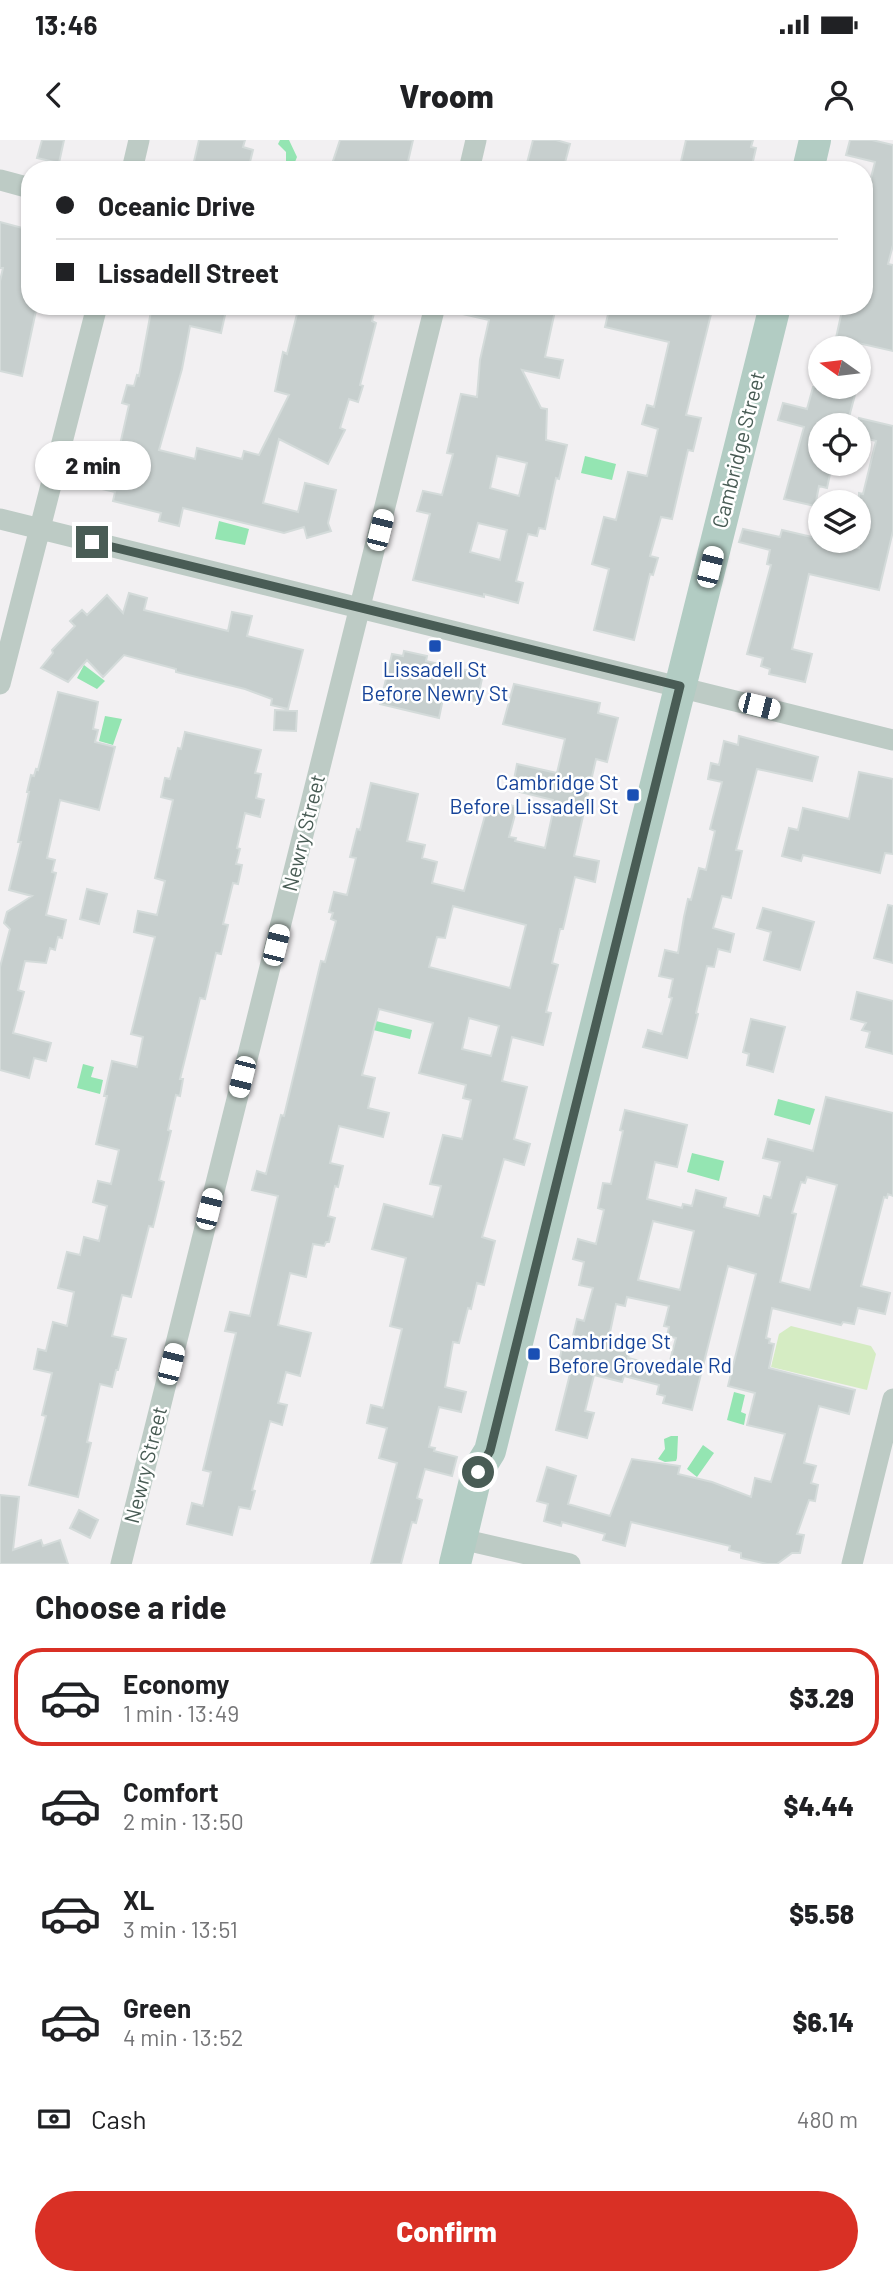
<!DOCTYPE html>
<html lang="en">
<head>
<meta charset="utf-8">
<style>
	body { margin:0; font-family:Barlow,sans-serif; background:#f2f2f2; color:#202124; height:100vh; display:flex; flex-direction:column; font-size:26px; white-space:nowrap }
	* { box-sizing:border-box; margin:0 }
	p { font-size:23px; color:#757577 }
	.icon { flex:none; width:38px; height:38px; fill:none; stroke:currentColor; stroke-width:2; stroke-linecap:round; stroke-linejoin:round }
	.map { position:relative; height:1424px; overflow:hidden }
	.drawer { display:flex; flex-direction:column; background:#fff; flex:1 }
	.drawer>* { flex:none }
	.banner { position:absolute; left:21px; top:21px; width:852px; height:154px; border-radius:28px; box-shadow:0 2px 5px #0004; display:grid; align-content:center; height:154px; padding:0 35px; background:#fff }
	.needle { width:46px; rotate:284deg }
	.fabs { position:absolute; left:808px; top:196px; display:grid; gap:14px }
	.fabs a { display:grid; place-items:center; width:63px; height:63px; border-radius:50%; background:#fff; box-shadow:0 2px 5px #0004; font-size:35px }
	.end { position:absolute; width:32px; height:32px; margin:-16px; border:9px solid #495c55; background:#fff; box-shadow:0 0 0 4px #fff }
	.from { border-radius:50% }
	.bubble { position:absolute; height:49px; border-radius:24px; background:#fff; box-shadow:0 2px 5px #0004; font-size:23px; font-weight:800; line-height:49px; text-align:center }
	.car { position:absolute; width:21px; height:42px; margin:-21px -10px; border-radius:9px; box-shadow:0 0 5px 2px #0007; background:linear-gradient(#fff 24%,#345 0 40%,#fff 0 76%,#345 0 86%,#fff 0) }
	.banner b { display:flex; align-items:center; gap:24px; height:66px; font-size:26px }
	.banner b+b { border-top:2px solid #e0e0e0 }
	.banner i { width:18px; height:18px; background:#202124 }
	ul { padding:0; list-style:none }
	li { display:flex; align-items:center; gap:21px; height:98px; margin:0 14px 10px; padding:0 21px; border:4px solid transparent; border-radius:28px }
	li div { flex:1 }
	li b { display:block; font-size:26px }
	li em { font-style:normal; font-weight:800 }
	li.active { border-color:#d93025 }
	li>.icon { width:63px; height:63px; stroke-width:1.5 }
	h2 { padding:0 35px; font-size:32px; line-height:84px }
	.pay { display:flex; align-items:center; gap:18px; height:77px; padding:0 35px; font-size:26px }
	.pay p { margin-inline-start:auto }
	.primary-button { display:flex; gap:14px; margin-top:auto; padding:14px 35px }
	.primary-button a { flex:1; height:80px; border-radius:42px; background:#d93025; color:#fff; font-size:28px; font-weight:800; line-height:80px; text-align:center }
	.status { display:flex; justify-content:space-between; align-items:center; height:49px; padding:0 35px; background:#fff; direction:ltr }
	.status svg { height:19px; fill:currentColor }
	header { display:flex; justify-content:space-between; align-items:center; height:91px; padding:0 35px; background:#fff; font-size:32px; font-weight:800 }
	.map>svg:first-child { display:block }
</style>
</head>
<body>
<div class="status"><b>13:46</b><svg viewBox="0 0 49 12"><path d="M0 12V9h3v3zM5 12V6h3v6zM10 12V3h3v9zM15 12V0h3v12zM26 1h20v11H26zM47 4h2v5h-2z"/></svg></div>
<header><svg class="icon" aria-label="back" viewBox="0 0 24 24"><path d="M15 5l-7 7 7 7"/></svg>Vroom<svg class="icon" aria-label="person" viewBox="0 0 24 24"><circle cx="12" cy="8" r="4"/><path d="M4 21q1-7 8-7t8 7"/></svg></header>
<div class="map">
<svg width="893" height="1424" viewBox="0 0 893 1424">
	<rect width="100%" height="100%" fill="#f2f0f2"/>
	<path fill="#d5ecc3" d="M791,1186L871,1206L876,1214L867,1250L771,1227L779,1194Z"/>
	<path fill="#94e5b2" d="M280,0H289L297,17L295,22L290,24L286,22V12L278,4Z
		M585,316L616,324L612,340L581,333Z
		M219,381L249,389L245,405L215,399Z
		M84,525L105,541L97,549L77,538Z
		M105,576L122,579L113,605L99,601Z
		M368,879L412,890L410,899L365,888Z
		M83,924L94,927L91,937L103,940L100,954L77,948Z
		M778,959L815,969L810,985L774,975Z
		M692,1013L724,1021L719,1041L687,1032Z
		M734,1252L745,1255L741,1272L746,1274L744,1285L727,1280Z
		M671,1296H678L677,1318L676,1321L665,1322L658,1319L665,1309L664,1299Z
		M703,1305L714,1313L697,1337L687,1329Z"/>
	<path fill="#c7cfce" stroke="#d4dbda" stroke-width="2" fill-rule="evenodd" d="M42,0H64L59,23L37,18Z
		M199,0H245L243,7L253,10L248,30H192Z
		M340,0H413L406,30H330Z
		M533,0H556L570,4L563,30H536L526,27Z
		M686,0H753L751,7L756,8L751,30H679Z
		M850,0H872L893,5V105L888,124L893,125V211L836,198L843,166H864V65L875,22L846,15Z
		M0,82L30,90V166H37L22,236L0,231V141L3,128H0Z
		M152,166H227L221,193L190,186L182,229L159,310L195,319L197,308L242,319L244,311L259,315L289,255L275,251L283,212L287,214L299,166H376L372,181L376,183L360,245L363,246L358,262L349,259L340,288L345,290L328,324L279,299L263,363L298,372L305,343L336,350L328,383L331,391L307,398L304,387L284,393L183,368L179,386L159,381L161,373L113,361L115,352L102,349L109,316L117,318L129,265L122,263L127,245L134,246L137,235L139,236Z
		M459,166H556L545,217L563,220L559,238L522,230L541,268L547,269L546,300L567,305L559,339L556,338L545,389L539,388L537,396L528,394L516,441L523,443L518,463L484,454V457L413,440L430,374L417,371L423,351L442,355L453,314L447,313L461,254L477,257L480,220L489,180L458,173ZM497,316L527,323L519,356L490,348ZM478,383L507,390L500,420L470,412Z
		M610,166H645L678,172L679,166H713L686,275L701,278L693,311L688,310L672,379L661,377L650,416L658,418L653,435L650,434L634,500L594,490L609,429L592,424L604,377L616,380L628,332L647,336L658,289L642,284L647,265L654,267L669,202L605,187Z
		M813,247H857L847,285H821V324L832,325L827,348L819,346L815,366L784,359L804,287L778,280L783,263L807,269Z
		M859,278L893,286V391L879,450L809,434L792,509L812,514L805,542L769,534L770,529L761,526L763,518L747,514L771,425L767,424L770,410L739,402L743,389L780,397L782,390L859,408V353L863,354L876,301L859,297Z
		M129,453L147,458L144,470L228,491L232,472L252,476L247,496L303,510L288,569L271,565L272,559L245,549L176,532V529L124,515L103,537L87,520L68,542L41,528L53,513L52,510L75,486L70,481L82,470L87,475L107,455L123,473Z
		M404,511L427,516L426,521L483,534L477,562L444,554L439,578L380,564L392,514L403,516Z
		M514,544L600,563L598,573L618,578L607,622L596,619L574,716L599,721L595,742L575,737L563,789H560L552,823L558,825L546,872L551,873L543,905L512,897L502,941L527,947L514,999L530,1004L524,1025L504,1019L482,1097L495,1101L484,1145L477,1143L471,1169L468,1168L459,1203L453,1202L445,1247L466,1252L461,1272L439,1267L429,1307L435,1308L434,1311L457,1317L452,1336L425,1329L417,1358L422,1360L416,1383L412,1382L401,1424H371L397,1323L379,1318L387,1288L367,1283L371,1265L383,1268L402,1189L390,1186L406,1118L372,1109L384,1064L433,1077L441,1046L430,1044L443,995L462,999L471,960L463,958L466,945L419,933L433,883L379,869L362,935L375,938L368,968L389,973L383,997L339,986L330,1023L343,1026L338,1047L335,1046L328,1076L335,1078L329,1102H326L324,1106L313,1104L306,1137L290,1133L278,1185L311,1193L300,1236L286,1232L278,1263L287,1265L282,1285L270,1281L252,1350L255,1351L250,1369L239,1367L232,1395L187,1384L192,1363L203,1366L211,1332L203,1330L236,1193L225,1191L230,1172L250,1176L278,1056L252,1050L257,1031L266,1034L281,975L284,976L321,821L325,822L336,781L331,779L333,773L329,772L334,752L347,755L356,718L350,717L357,689L360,690L371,643L418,654L407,701L425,705L422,718L437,722L432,743L464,751L486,672L496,675L499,662L517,667L509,697L516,698L515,701L545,708L553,672H551L553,660L512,650L517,624L557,633L565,599L503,584ZM453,766L526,785L510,848L429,827L437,797L445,798ZM469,878L499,886L491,916L462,909Z
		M58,552L98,562L93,589L98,590L95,602L115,607L99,670L60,660L47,718L55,720L52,732L56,733L46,775L66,780L62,798L58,797L55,810L50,808L46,823L25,821L18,850L24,852L13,893L51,903L46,921L34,918L29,938L0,930V827L10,789L4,783L7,772L32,756L9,750L21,702H18L29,652H27L31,635L34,636L36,629L38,630Z
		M275,570L297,571L296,591L274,590Z
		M185,592L261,610L255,633L261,634L256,658L264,660L260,677L245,673L237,708L240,709L236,724L242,725L238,744L233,743L223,784L228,785L221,814L216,813L205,859L200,858L180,939H183L180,956L176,955L168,990L171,991L159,1040L164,1042L153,1087L149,1086L131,1157L122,1155L112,1196L126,1199L118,1230H116L112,1247L100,1244L87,1302L91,1303L78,1357L29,1345L46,1276L42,1275L52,1233L34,1229L38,1209L46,1211L53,1182L67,1186L74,1152L58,1148L67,1112L80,1115L84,1097L99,1101L107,1066L93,1062L98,1041L111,1044L119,1010L96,1004L107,956H104L112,921L137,927L143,897L131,894L155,797L134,792L138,771L157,775L165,741L155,738L173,660L161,657L165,638L170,639L178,608L181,609Z
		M739,596L818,617L812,641L757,629L736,710L742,711L731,758L722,756L713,788L734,794L730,812L718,809L714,827L707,826L696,873L698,874L687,918L643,907L648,890L662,894L672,858L669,857L673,839L659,836L665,810L678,813L684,777L688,759L691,760L699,728L706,730L715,691L710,689L722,642L708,639L711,623L719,625L724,601L738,605Z
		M859,632L893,639V714L885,713L880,733L803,715L801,721L782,716L789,688L798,690L803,668L849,679Z
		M87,749L107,754L99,784L80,779Z
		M888,765L893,766V823L874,818Z
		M763,768L814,782L800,830L764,820L771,792L757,788Z
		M857,852L893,861V914L866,907L870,892L862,890L866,883L851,879Z
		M751,879L785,887L773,932L747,925L749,914L743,912Z
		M826,957L893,973V1056L888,1054L887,1058L884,1057L861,1146L890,1153L885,1174L858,1168L854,1184L843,1182L841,1185L772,1168L766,1198L770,1199L769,1203L774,1204L769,1228L855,1250L849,1274L819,1266L804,1323L816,1326L811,1343L818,1345L815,1361L809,1360L797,1394L804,1395L800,1413H792L777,1424H767L741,1418V1413L729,1410L730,1406L631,1382L625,1406L603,1400L605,1394L562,1382L561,1386L544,1381L548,1364L537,1361L547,1327L576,1336L568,1364L610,1376L632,1319L680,1326L678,1334L712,1342L751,1357L755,1338L771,1342L785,1294L747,1285L755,1253L728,1246L756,1134L728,1126L692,1270L663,1263L665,1256L657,1254L659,1245L624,1236L622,1242L594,1235L585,1271L594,1273L587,1298L556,1290L571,1230L558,1227L563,1203L571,1204L577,1179L584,1181L593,1148L579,1145L584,1122L573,1119L578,1099L596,1104L604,1070L598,1068L603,1043L611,1044L623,991L620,990L625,970L687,985L677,1027L655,1022L647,1059L682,1068L683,1064L692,1066L696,1050L726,1058L724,1067L759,1076L764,1056L771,1058L780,1022L763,1018L768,999L813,1011ZM807,1037L837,1045L810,1150L780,1142L796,1074L792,1073L801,1042L805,1043ZM653,1081L694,1091L680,1150L638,1140ZM627,1157L669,1166L664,1186L669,1187L667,1196L676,1198L668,1228L628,1218L632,1203L609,1197L616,1164L625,1166Z
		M0,1355L19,1357L13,1410L41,1400L43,1406L60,1400L68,1424H0Z
		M79,1370L98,1380L90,1398L70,1388Z"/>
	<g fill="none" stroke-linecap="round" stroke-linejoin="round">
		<path stroke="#bdcbc5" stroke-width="21" d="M132,30L139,0
			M469,30L476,0
			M0,40L30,48
			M0,379L893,600
			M0,544L97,166
			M461,1399L570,1424
			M121,1424L435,166
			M852,1424L893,1259"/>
		<path stroke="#b2ccc3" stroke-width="32" d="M808,30L815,0
			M455,1424L477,1332L490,1311L775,166"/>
	</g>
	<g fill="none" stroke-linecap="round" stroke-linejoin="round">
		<path stroke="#495c55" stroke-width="9" d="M92,402L680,546L490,1311L478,1332"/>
	</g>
	<g fill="#1a4fb4" stroke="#fff" stroke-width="2.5">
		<rect x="428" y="499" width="14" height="14" rx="3.5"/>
		<rect x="626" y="648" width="14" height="14" rx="3.5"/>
		<rect x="527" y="1207" width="14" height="14" rx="3.5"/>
	</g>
	<g text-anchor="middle" stroke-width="5" stroke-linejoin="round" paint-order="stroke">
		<g font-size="21" fill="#495c55" stroke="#fff">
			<text transform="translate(739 310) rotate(-76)" y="7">Cambridge Street</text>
			<text transform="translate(304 693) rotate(-76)" y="7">Newry Street</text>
			<text transform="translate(146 1325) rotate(-76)" y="7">Newry Street</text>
		</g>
		<g font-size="21" fill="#164399" stroke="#fff">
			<text x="435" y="537">Lissadell St<tspan x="435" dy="24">Before Newry St</tspan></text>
			<text x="619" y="650" text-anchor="end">Cambridge St<tspan x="619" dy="24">Before Lissadell St</tspan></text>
			<text x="548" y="1209" text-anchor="start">Cambridge St<tspan x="548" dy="24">Before Grovedale Rd</tspan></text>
		</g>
	</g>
</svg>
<div class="fabs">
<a><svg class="needle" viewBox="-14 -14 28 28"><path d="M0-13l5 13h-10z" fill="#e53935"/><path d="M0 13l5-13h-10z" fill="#757577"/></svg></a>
<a><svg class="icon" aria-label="locate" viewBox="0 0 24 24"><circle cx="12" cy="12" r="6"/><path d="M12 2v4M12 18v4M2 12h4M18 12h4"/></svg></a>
<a><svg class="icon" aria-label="layers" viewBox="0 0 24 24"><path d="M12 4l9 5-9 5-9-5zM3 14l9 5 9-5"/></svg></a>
</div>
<i class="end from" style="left:478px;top:1332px"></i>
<i class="end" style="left:92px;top:402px"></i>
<div class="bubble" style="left:35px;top:301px;width:116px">2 min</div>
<i class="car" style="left:380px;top:390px;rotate:14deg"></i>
<i class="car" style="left:710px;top:427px;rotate:14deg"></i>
<i class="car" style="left:759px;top:566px;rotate:104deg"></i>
<i class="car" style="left:276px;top:805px;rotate:14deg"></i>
<i class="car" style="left:242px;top:937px;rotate:194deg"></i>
<i class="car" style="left:209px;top:1069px;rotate:14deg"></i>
<i class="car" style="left:171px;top:1224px;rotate:14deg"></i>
<div class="banner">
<b><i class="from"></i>Oceanic Drive</b>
<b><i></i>Lissadell Street</b>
</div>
</div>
<section class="drawer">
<h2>Choose a ride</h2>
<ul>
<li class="active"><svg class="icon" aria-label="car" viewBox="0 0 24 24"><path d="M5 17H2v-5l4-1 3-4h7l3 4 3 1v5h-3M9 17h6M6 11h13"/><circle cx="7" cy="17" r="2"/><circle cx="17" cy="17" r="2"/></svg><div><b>Economy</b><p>1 min · 13:49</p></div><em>$3.29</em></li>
<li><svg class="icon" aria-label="car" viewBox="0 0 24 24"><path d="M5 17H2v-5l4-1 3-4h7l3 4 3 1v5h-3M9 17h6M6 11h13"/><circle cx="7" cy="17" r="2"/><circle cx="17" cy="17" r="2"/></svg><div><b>Comfort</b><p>2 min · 13:50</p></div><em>$4.44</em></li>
<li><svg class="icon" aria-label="car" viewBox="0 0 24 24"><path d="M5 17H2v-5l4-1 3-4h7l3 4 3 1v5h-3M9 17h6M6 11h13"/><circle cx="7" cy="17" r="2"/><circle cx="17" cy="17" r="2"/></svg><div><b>XL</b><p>3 min · 13:51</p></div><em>$5.58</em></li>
<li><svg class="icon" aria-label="car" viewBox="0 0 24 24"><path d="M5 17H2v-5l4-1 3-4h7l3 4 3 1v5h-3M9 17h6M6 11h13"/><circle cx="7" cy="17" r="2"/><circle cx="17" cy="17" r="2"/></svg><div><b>Green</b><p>4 min · 13:52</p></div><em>$6.14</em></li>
</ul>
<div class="pay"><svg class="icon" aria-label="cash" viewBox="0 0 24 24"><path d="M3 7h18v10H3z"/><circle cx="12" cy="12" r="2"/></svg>Cash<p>480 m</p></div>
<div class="primary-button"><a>Confirm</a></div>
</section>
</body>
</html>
